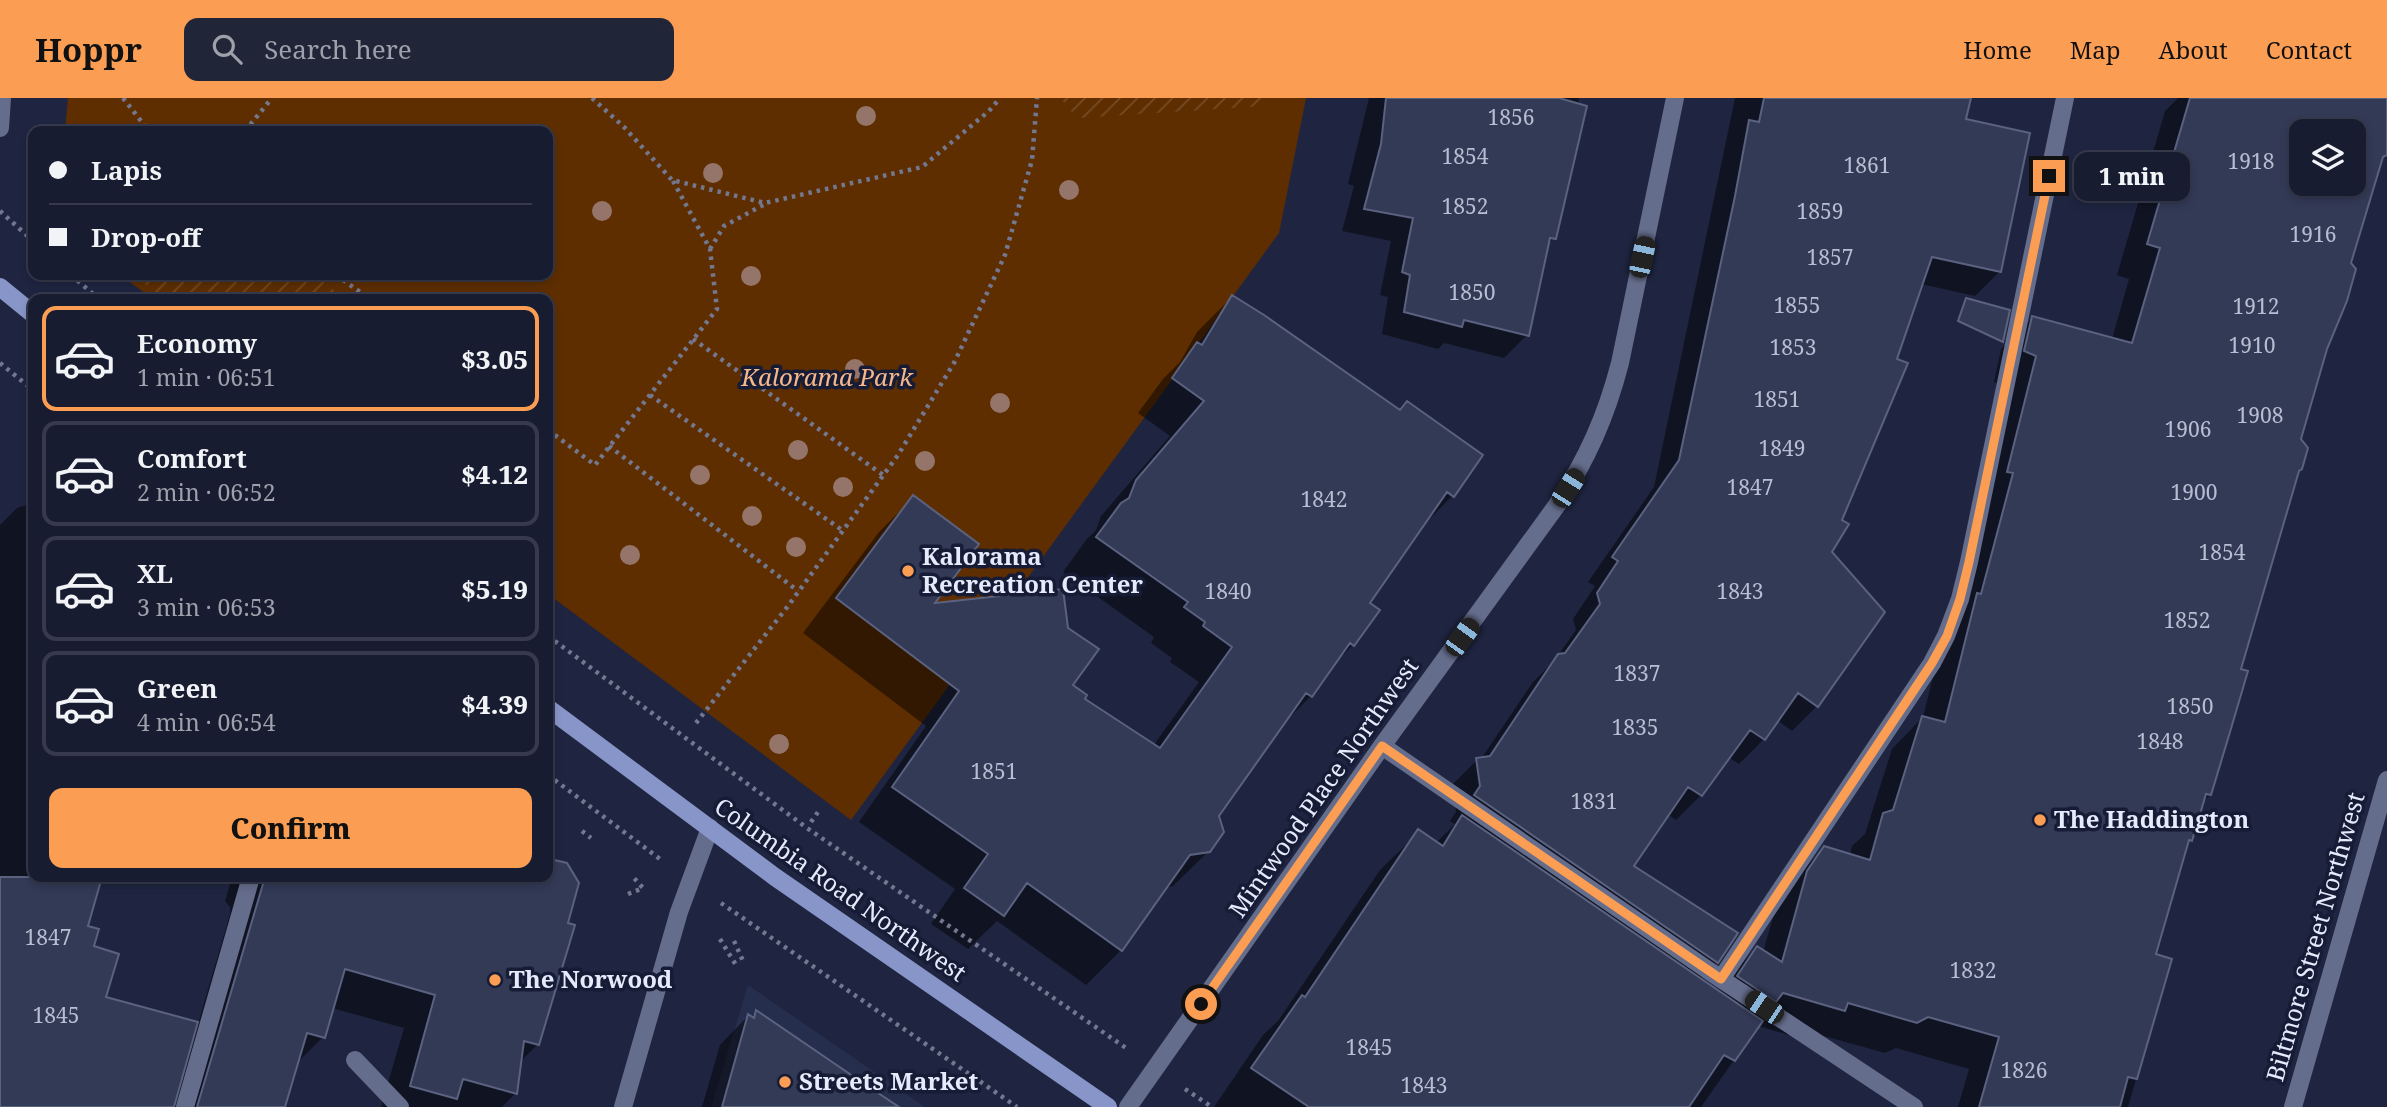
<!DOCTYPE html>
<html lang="en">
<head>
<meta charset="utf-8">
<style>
	body { margin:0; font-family:"Noto Serif",serif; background:#202538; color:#f1f3f6; height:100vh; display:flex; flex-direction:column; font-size:26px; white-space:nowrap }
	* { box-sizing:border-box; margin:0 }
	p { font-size:23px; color:#9ea1ab }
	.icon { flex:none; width:38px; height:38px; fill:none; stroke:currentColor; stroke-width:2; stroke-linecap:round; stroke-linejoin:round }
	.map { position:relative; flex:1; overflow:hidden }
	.drawer { position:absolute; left:28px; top:196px; width:525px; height:588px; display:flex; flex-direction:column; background:#171c30; border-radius:14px; box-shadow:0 4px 10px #0003,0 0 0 2px #363a4c }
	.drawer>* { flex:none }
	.banner { position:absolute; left:28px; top:28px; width:525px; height:154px; border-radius:14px; box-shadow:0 4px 10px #0003,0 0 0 2px #363a4c; display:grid; align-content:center; height:154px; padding:0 21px; background:#171c30 }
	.buttons { position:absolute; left:2289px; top:21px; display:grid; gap:14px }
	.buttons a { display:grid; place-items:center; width:77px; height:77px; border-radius:14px; background:#171c30; box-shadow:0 4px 10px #0003,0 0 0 2px #363a4c; font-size:35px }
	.end { position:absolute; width:32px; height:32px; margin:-16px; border:9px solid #fc9d54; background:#111; box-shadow:0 0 0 4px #111 }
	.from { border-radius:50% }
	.bubble { position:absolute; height:49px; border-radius:14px; background:#171c30; box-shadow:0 4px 10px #0003,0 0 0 2px #363a4c; font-size:23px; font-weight:800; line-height:49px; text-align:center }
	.car { position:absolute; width:21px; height:42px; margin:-21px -10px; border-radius:9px; box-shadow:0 0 5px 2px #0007; background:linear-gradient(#222 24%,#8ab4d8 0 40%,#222 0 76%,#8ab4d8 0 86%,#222 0) }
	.banner b { display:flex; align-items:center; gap:24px; height:66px; font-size:26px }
	.banner b+b { border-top:2px solid #363a4c }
	.banner i { width:18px; height:18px; background:#f1f3f6 }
	ul { padding:12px 0 0; list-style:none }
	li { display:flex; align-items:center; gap:21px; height:105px; margin:0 14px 10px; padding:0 7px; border:4px solid #363a4c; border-radius:14px }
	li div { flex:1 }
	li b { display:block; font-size:26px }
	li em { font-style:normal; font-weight:800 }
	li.active { border-color:#fc9d54 }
	li>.icon { width:63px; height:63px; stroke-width:1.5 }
	.primary-button { display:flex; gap:14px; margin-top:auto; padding:14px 21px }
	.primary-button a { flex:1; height:80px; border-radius:14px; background:#fc9d54; color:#111; font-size:28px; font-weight:800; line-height:80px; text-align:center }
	header { display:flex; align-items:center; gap:42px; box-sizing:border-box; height:98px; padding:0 35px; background:#fc9d54; color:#111 }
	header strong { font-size:33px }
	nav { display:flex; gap:38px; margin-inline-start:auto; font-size:24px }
	.search { width:490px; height:63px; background:#202538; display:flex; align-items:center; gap:18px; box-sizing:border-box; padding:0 24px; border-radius:14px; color:#9ea1ab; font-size:26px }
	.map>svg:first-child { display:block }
</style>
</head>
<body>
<header>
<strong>Hoppr</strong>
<div class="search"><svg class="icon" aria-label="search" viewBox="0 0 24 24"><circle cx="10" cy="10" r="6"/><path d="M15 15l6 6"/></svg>Search here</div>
<nav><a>Home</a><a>Map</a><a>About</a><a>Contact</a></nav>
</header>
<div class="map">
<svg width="2387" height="1009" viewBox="0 0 2387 1009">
	<defs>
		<pattern id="garden-furrows" width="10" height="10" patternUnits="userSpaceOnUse" patternTransform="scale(1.75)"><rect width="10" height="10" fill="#5e2e00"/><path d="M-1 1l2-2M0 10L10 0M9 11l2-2" fill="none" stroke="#754c26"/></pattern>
	</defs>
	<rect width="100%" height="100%" fill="#1f2540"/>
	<path fill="#262e4e" d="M748,887L925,1009H711Z"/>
	<path fill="#5e2e00" d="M68,0H1306L1279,135L851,722L548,496V201H153L120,177H548V33H65Z"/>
	<path fill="url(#garden-furrows)" d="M1060,0H1262L1263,8L1077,20Z
		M133,177H314L346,201H165Z"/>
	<path fill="#0007" fill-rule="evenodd" d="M1369,0H1579L1554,140L1547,147L1527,237L1504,260L1444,245L1438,251L1382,236L1388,199L1380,197L1391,143L1342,133L1354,88L1348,86Z
		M1735,0H1969L1964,22L2000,173L1975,198L1921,186L1830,455L1817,608L1792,633L1777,622L1764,641L1739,666L1728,659L1701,697L1676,722L1667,716L1631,768L1717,864L1699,881L1718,894L1726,881L1757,850L1763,854L1777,806L1793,781L1825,750L1850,757L1852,748L1865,736L1892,651L1923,619L2005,290L1994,284L2001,251L2032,220L2112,241L2129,181L2117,177L2165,13L2178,0H2387V57L2379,65L2299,341L2297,374L2238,572L2210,697L2202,705L2191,742L2186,747L2154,857L2170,862L2128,1009H1958L1969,971L1896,950L1885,955L1820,937L1813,944L1758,928L1701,1009H1214L1263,937L1278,923L1380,772L1419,734L1436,745L1455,726L1450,723L1456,714L1452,687L1477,662L1481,661L1533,584L1554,563L1576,532L1573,521L1595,488L1588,484L1654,389ZM2301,33H2354V86H2301Z
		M1232,199L1399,314L1480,357L1452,398L1420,431L1367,505L1353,547L1334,566L1311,598L1279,630L1217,718L1209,753L1173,788L1165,790L1121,852L1086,887L997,823L968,851L931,826L955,791L859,724L926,628L803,535L879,434L913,400L931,507L1071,587L1082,601L1153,648L1199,584L1170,564L1172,560L1151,545L1154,539L1063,474L1086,442L1096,432L1101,418L1170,338L1138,315L1163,281L1180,264L1197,234Z
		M33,405V779H100L86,829L104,901L198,926L230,816V809L225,803L232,779H548V762L565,767L538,946L519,965L516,995L502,1009H381L404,930L332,910L323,939L253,1009H0V427L17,410Z
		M756,914L896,1009H702L720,947L748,918L751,920Z"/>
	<path fill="#333a56" stroke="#5a6280" stroke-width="2" fill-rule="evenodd" d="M1386,0H1559L1587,8L1556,141L1550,140L1529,238L1464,222L1462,229L1404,214L1410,177L1402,174L1413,120L1364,111L1381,46Z
		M1764,0H1971L1966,21L2030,35L2001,174L1932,159L1897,261L1908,265L1842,422L1849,426L1832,454L1885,514L1818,609L1798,595L1765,642L1750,632L1702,698L1688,689L1634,768L1738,835L1718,865L1474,697L1480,688L1476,660L1490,658L1558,556L1565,555L1600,506L1597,495L1618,463L1612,459L1679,362L1735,98L1749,22L1759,24Z
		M2190,0H2387V57L2383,59L2351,165L2356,171L2347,203L2327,251L2301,341L2308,350L2302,371L2299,373L2241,571L2248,573L2230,634L2211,697L2206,696L2192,743L2189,742L2156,856L2172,861L2137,981L2128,979L2120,1009H1979L1999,939L1928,919L1917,925L1848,905L1845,913L1783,895L1776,904L1737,878L1757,848L1782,864L1807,773L1824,748L1870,762L1883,715L1893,712L1922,618L1945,624L1977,495L1981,496L2013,375L2007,374L2036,258L2024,253L2032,218L2132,245L2160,150L2147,146ZM2301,33H2354V86H2301Z
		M1232,197L1264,217L1400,312L1407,303L1483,357L1454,399L1447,394L1370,505L1380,512L1354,548L1350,545L1312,599L1306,595L1219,718L1224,734L1210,754L1190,757L1122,853L1027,785L1004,818L964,790L988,756L892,689L959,593L836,500L913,397L979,446L935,505L1063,491L1068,530L1099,551L1073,587L1087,597L1085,601L1160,650L1232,549L1203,528L1205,524L1184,509L1188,504L1096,439L1121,405L1129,400L1136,382L1204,303L1172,280L1197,244L1202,247Z
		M1966,200L2010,212L2003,244L1958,223Z
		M1462,717L1763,923L1735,963L1724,957L1689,1009H1309L1251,970L1302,897L1305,899L1418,731L1443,748Z
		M550,761L567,765L579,785L568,825L575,827L539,947L524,943L517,996L463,981L457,1001L410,988L435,897L345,871L325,940L307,935L285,1009H197L265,779H548V762Z
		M0,779H102L88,828L99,831L94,848L119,856L106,899L198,924L174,1009H0Z
		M756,912L841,970L899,1009H722L748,916L754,920Z"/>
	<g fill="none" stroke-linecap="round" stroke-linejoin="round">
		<path stroke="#73788f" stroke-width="4.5" stroke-dasharray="3.5 5" stroke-linecap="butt" d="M123,0L149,33
			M592,0L624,29L672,82L765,105L922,69L989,13L1000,0
			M245,33L272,0
			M0,113L33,143
			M710,151L724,128L765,106
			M71,177L99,201
			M336,177L370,201
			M693,241L883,377
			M0,265L33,292
			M650,297L842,432
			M548,332L595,367L717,211L710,151L673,83
			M609,348L798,493
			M548,538L807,730L1126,950
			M696,625L788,508L898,357L954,265L1005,157L1032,62L1037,0
			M548,677L660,761
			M811,724L818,714
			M582,733L591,740
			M628,796L643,790L633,779
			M721,805L1017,1009
			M720,841L736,867
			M734,843L743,863
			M1185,991L1212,1009"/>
		<path stroke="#656d8c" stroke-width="18" d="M0,30L2,0
			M1382,648L1721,881L1914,1009
			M1721,881L1932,565L1946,538L1960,501L1969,464L2065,0
			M355,962L400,1009
			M185,1009L251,779
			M623,1009L679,814L710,730
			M1128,1009L1382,648L1557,407C1587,361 1606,319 1620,265L1675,0
			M2293,1009L2387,682"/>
		<path stroke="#8795c8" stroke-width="18" d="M0,189L33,216
			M548,610L775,779L1108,1009"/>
	</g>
	<g fill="#957569">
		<circle cx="866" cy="18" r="10"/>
		<circle cx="713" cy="75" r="10"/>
		<circle cx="1069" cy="92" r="10"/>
		<circle cx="602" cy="113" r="10"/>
		<circle cx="751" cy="178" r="10"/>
		<circle cx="855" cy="271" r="10"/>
		<circle cx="1000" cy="305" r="10"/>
		<circle cx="798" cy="352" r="10"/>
		<circle cx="925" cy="363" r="10"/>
		<circle cx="700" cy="377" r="10"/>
		<circle cx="843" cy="389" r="10"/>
		<circle cx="752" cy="418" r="10"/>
		<circle cx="796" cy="449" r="10"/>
		<circle cx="630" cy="457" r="10"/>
		<circle cx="779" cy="646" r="10"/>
	</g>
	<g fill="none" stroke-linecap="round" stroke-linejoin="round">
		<path stroke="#fc9d54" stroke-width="9" d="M1201,906L1382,648L1721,881L1932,565L1947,538L1960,501L1969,464L2049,78"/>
	</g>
	<g fill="#fc9d54" stroke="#161c35" stroke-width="2.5">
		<circle cx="908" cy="473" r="7"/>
		<circle cx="2040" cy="722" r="7"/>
		<circle cx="495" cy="882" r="7"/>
		<circle cx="785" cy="984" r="7"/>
	</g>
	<g text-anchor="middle" stroke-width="7" stroke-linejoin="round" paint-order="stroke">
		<g font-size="21" fill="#b8bed2">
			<text x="1511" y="27">1856</text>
			<text x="1465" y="66">1854</text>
			<text x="2251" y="71">1918</text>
			<text x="1867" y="75">1861</text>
			<text x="1465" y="116">1852</text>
			<text x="1820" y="121">1859</text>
			<text x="2313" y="144">1916</text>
			<text x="1830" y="167">1857</text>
			<text x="1472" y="202">1850</text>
			<text x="1797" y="215">1855</text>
			<text x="2256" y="216">1912</text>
			<text x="2252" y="255">1910</text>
			<text x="1793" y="257">1853</text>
			<text x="1777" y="309">1851</text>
			<text x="2260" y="325">1908</text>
			<text x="2188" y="339">1906</text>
			<text x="1782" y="358">1849</text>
			<text x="1750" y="397">1847</text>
			<text x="2194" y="402">1900</text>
			<text x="1324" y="409">1842</text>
			<text x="2222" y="462">1854</text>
			<text x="1228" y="501">1840</text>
			<text x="1740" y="501">1843</text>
			<text x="2187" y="530">1852</text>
			<text x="1637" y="583">1837</text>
			<text x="2190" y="616">1850</text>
			<text x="1635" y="637">1835</text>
			<text x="2160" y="651">1848</text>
			<text x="994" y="681">1851</text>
			<text x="1594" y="711">1831</text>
			<text x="48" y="847">1847</text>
			<text x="1973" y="880">1832</text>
			<text x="56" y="925">1845</text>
			<text x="1369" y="957">1845</text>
			<text x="2024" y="980">1826</text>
			<text x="1424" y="995">1843</text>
		</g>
		<g font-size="24" font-style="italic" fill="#f6b78b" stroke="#161c35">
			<text x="827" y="288">Kalorama Park</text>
		</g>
		<g font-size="24" font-weight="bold" fill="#e5eafc" stroke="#161c35" text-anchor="start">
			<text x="922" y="467">Kalorama<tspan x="922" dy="28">Recreation Center</tspan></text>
			<text x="2054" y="730">The Haddington</text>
			<text x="509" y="890">The Norwood</text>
			<text x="799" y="992">Streets Market</text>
		</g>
		<g font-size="24" fill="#e5eafc" stroke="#161c35">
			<text transform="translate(1324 690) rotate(-55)" y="8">Mintwood Place Northwest</text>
			<text transform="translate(840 792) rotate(35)" y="8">Columbia Road Northwest</text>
			<text transform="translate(2316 839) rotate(-74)" y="8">Biltmore Street Northwest</text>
		</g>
	</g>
</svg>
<div class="buttons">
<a><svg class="icon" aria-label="layers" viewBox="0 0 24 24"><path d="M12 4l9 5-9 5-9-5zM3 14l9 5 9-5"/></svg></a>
</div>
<i class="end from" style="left:1201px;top:906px"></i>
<i class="end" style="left:2049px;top:78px"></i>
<div class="bubble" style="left:2074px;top:54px;width:116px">1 min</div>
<i class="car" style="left:1642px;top:159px;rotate:12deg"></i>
<i class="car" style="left:1568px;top:390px;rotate:32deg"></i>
<i class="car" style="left:1462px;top:539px;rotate:36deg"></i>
<i class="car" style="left:1764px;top:909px;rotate:304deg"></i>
<div class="banner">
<b><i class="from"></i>Lapis</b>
<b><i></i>Drop-off</b>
</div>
<section class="drawer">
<ul>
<li class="active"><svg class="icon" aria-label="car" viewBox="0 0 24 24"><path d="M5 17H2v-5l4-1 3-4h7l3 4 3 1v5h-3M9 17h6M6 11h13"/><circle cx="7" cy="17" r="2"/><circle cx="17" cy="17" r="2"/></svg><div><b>Economy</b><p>1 min · 06:51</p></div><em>$3.05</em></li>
<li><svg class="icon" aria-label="car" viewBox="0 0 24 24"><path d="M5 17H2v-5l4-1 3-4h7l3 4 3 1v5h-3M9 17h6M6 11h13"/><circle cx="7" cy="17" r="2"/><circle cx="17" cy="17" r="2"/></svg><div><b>Comfort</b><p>2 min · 06:52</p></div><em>$4.12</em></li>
<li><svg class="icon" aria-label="car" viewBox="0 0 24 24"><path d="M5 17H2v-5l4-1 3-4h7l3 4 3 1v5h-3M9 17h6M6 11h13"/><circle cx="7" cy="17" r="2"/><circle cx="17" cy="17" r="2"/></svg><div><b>XL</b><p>3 min · 06:53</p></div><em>$5.19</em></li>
<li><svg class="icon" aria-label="car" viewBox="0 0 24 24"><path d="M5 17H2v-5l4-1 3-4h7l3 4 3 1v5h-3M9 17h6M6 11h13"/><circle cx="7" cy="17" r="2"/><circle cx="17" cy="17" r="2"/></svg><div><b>Green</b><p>4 min · 06:54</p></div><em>$4.39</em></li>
</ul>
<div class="primary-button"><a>Confirm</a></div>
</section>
</div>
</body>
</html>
